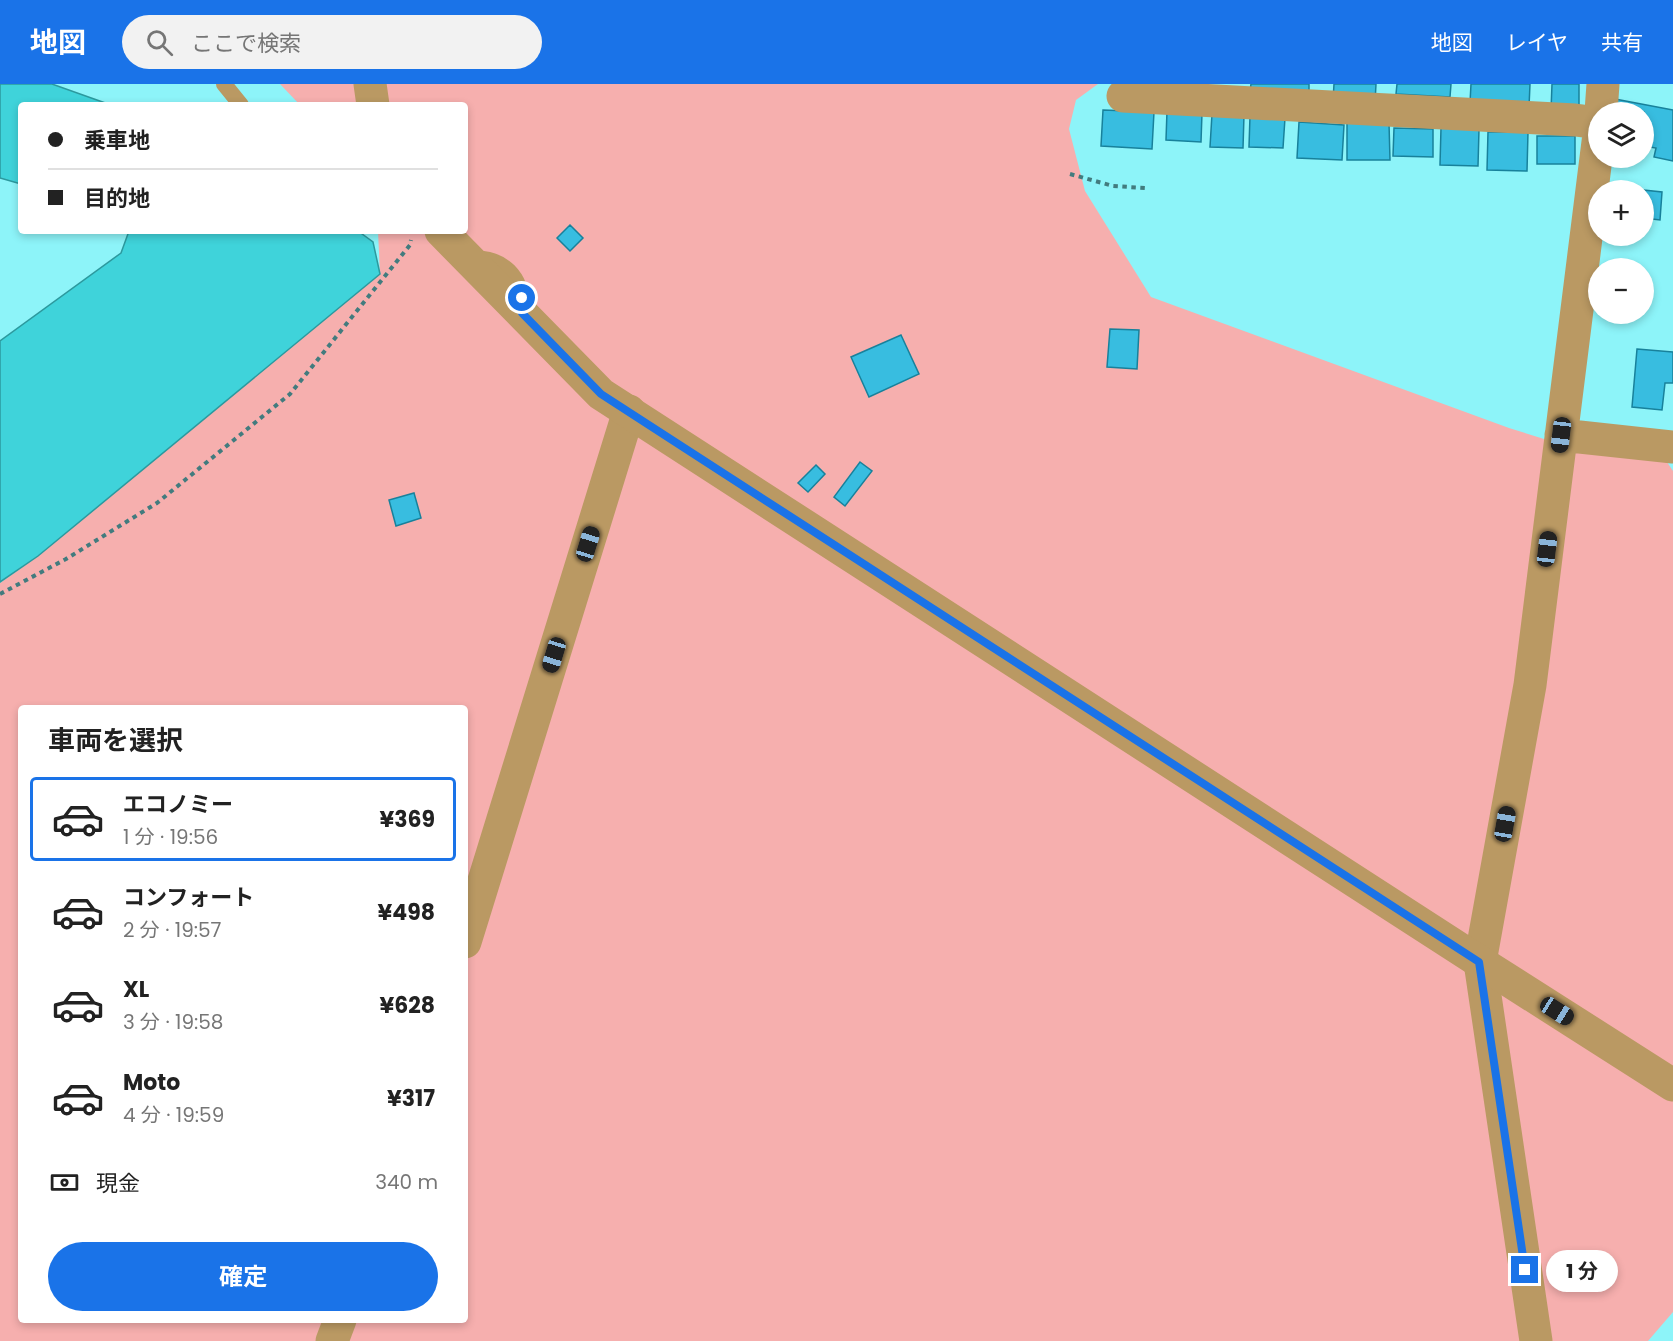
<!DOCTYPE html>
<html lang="ja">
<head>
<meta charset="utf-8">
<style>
	body { margin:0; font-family:Poppins,"Noto Sans JP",sans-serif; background:#f2f2f2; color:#222; height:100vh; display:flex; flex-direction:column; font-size:22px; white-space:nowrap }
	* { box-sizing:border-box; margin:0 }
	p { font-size:20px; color:#767676 }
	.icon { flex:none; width:33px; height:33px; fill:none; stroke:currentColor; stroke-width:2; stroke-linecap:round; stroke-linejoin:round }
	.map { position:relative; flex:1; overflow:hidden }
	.panel { position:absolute; left:18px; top:621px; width:450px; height:618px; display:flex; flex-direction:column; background:#fff; border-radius:6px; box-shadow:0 3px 9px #0003 }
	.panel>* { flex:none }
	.banner { position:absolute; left:18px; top:18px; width:450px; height:132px; border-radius:6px; box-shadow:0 3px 9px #0003; display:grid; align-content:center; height:132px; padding:0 30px; background:#fff }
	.buttons { position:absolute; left:1588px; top:18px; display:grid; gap:12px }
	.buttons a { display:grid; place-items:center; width:66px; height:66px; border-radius:50%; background:#fff; box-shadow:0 3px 9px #0003; font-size:30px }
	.end { position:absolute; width:27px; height:27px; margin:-14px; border:8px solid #1a73e8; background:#fff; box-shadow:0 0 0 3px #fff }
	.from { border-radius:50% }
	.bubble { position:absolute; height:42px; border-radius:21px; background:#fff; box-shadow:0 3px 9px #0003; font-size:20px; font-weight:700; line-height:42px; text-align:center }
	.car { position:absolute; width:18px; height:36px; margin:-18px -9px; border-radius:8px; box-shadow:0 0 4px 2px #0007; background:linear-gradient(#222 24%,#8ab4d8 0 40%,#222 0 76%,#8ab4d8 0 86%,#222 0) }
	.banner b { display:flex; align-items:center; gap:21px; height:57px; font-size:22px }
	.banner b+b { border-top:2px solid #e0e0e0 }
	.banner i { width:15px; height:15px; background:#222 }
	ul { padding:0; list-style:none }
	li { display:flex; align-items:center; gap:18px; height:84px; margin:0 12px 9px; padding:0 18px; border:3px solid transparent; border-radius:6px }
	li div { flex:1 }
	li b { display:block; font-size:22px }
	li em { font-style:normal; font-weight:700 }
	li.current { border-color:#1a73e8 }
	li>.icon { width:54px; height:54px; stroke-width:1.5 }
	h2 { padding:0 30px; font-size:27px; line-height:72px }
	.pay { display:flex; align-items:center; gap:15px; height:66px; padding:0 30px; font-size:22px }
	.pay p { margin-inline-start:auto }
	.action { display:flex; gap:12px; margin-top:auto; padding:12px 30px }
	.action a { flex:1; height:69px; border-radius:36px; background:#1a73e8; color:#fff; font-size:24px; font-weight:700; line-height:69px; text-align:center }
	header { display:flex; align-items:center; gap:36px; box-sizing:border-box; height:84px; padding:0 30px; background:#1a73e8; color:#fff }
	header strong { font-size:28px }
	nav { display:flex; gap:33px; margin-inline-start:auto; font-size:21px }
	.search { width:420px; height:54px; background:#f2f2f2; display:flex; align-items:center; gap:15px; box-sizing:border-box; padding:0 21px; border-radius:33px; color:#767676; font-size:22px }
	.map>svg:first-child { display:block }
</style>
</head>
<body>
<header>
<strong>地図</strong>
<div class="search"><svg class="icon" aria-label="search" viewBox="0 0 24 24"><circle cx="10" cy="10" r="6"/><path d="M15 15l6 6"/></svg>ここで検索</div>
<nav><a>地図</a><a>レイヤ</a><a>共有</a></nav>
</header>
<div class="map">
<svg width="1673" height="1257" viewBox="0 0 1673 1257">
	<rect width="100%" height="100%" fill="#8df4f9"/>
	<path fill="#f6afae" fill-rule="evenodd" d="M280,0H1098L1076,16L1069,45L1085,107L1151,213L1509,344L1576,365L1661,369L1673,387V1228L1648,1257H0V499L38,472L380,190L378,147H465V21H300ZM21,624H465V1236H21Z"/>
	<path fill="#3fd3da" stroke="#2c999e" stroke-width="1.5" d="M0,0H52L111,21H21V100L0,94Z
		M129,147H358L373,158L380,190L38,472L0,498V257L121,169Z"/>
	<path fill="#38bde0" stroke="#18819b" stroke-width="1.5" d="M1251,0H1309V10L1250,8Z
		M1334,0H1376L1375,19L1333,17Z
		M1397,0H1451L1450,13L1396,10Z
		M1471,0H1530L1529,23L1470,19Z
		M1552,0H1579V27H1551Z
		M1615,15L1673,26V77L1654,73L1656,64L1644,62V28H1612Z
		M1103,26L1154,28L1152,65L1101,62Z
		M1167,27L1202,29L1201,58L1166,56Z
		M1212,30L1244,31L1243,64L1210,63Z
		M1250,32L1285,34L1283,64L1249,63Z
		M1299,38L1344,41L1342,76L1297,74Z
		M1347,39H1389L1390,76H1347Z
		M1394,44L1433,45V73L1393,72Z
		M1441,44L1479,45L1478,82L1440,81Z
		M1488,48H1528L1527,87L1487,86Z
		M1537,52H1575V80H1537Z
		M1634,105L1662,108L1660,136L1644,134V106H1634Z
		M570,141L583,154L570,167L557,154Z
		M1110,245L1139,246L1137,285L1107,283Z
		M901,251L919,290L869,313L851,273Z
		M1637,265L1673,268V299H1665L1662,326L1632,323Z
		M860,378L872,387L845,422L834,413Z
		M816,381L825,390L808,408L798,399Z
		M414,409L421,434L396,442L389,416Z"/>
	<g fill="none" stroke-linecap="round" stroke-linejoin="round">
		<path stroke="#427b7e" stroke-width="4" stroke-dasharray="4.5 4.5" stroke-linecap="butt" d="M1070,90L1113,102L1145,104
			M0,510L66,475L157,419L290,310L410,161L411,156"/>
		<path stroke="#ba9963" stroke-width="16" d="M224,0L241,21
			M473,175C503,173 522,193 522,223"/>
		<path stroke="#ba9963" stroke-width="33" d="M1123,12L1575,36L1599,39
			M1601,28L1603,0
			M1561,351L1673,363
			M465,858L629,327
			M332,1257L340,1236
			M1536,1257L1480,878L1530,601L1599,50"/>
		<path stroke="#ba9963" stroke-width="33" d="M370,0L373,21
			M441,147L601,310L1480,878L1673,1001"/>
	</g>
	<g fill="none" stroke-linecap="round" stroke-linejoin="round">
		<path stroke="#1a73e8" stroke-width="8" d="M522,214V229L601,310L1479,878L1525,1186"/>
	</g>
</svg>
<div class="buttons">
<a><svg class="icon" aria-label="layers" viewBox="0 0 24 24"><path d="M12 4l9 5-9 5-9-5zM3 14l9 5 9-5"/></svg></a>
<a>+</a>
<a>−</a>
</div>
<i class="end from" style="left:522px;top:214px"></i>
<i class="end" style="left:1525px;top:1186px"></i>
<div class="bubble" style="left:1546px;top:1166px;width:72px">1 分</div>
<i class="car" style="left:1561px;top:351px;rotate:187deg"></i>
<i class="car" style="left:588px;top:460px;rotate:17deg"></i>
<i class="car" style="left:1547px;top:465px;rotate:7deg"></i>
<i class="car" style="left:554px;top:571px;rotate:197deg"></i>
<i class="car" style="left:1505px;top:740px;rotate:10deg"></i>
<i class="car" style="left:1557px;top:927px;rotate:122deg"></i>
<div class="banner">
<b><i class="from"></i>乗車地</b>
<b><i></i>目的地</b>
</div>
<section class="panel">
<h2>車両を選択</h2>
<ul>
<li class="current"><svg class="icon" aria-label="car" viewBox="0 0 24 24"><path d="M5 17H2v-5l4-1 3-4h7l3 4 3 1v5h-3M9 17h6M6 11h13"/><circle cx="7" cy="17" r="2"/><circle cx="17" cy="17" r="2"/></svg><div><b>エコノミー</b><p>1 分 · 19:56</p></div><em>¥369</em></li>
<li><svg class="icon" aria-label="car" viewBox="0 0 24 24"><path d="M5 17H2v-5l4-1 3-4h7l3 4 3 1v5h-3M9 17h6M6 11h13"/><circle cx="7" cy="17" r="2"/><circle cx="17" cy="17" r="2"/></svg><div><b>コンフォート</b><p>2 分 · 19:57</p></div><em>¥498</em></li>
<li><svg class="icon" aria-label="car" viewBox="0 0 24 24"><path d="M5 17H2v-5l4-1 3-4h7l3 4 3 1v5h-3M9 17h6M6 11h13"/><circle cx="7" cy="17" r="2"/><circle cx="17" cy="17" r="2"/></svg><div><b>XL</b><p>3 分 · 19:58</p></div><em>¥628</em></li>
<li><svg class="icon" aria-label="car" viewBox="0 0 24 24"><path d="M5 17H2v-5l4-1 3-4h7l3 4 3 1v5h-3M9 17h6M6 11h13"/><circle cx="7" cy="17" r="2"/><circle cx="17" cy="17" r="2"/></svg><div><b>Moto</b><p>4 分 · 19:59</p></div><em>¥317</em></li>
</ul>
<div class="pay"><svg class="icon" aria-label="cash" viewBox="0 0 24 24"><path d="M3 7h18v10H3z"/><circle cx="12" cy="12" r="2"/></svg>現金<p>340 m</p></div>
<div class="action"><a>確定</a></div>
</section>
</div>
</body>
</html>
